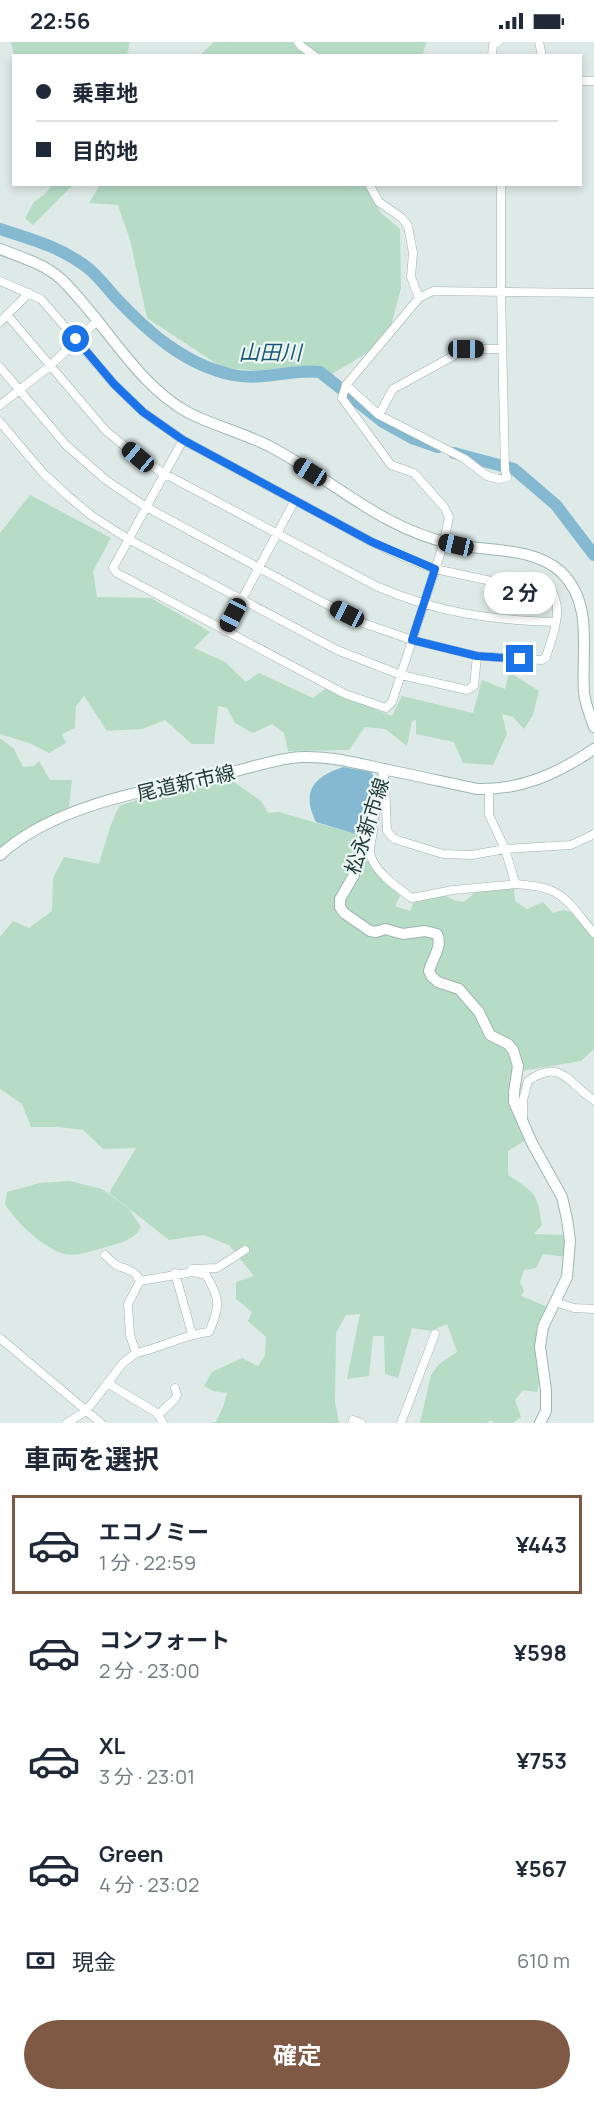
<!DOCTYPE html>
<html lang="ja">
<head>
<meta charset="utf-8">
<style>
	body { margin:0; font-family:Manrope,"Noto Sans JP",sans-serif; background:#f2f2f3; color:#1f2937; height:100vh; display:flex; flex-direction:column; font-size:22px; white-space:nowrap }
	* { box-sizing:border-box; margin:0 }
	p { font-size:20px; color:#747a83 }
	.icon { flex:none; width:33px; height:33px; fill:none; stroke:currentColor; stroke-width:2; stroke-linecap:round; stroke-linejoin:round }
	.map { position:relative; height:1381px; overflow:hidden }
	.sheet { display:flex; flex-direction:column; background:#fff; flex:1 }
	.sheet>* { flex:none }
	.hud { position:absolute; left:12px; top:12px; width:570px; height:132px; border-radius:0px; box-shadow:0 3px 9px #0003; display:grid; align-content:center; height:132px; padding:0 24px; background:#fff }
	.end { position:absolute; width:27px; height:27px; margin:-14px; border:8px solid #1a73e8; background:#fff; box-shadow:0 0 0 3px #fff }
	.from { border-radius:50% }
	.bubble { position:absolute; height:42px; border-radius:21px; background:#fff; box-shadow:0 3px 9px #0003; font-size:20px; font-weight:700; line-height:42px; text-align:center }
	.car { position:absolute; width:18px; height:36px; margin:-18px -9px; border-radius:8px; box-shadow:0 0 4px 2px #0007; background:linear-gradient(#222 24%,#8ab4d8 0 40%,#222 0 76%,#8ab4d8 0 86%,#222 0) }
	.hud b { display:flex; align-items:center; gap:21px; height:57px; font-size:22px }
	.hud b+b { border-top:2px solid #e0e1e3 }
	.hud i { width:15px; height:15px; background:#1f2937 }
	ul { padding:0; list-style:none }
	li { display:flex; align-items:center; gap:18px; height:99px; margin:0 12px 9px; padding:0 12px; border:3px solid transparent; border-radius:0px }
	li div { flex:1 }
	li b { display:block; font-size:22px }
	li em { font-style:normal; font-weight:700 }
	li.current { border-color:#7f5943 }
	li>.icon { width:54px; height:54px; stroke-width:1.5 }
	h2 { padding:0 24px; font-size:27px; line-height:72px }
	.pay { display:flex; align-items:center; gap:15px; height:66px; padding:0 24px; font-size:22px }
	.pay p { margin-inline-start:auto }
	.cta { display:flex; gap:12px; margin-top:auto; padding:12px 24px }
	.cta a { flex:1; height:69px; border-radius:36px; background:#7f5943; color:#fff; font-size:24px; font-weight:700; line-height:69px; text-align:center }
	.status { display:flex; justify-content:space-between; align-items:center; height:42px; padding:0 30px; background:#fff; direction:ltr }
	.status svg { height:16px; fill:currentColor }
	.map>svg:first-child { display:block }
</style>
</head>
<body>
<div class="status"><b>22:56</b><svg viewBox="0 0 49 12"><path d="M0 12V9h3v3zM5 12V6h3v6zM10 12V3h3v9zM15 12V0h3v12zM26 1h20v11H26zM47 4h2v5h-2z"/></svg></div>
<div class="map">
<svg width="594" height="1381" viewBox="0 0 594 1381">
	<rect width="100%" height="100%" fill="#deeae7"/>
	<path fill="#b6dcc6" d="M11,0H130L127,13L14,14Z
		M214,0H427L422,13L199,14Z
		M52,143H73L33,183L25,176L34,160L45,152Z
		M100,143H365L381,171L400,187L401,246L387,299L330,333L223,326L147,276L130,198L118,163L89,161Z
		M30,453L111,496L93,529L97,555L151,556L210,590L194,606L225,620L246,640L259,631L313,656L325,647L392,674L402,654L473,671L482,638L505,647L509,630L539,649L533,673L524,687L513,675L502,672L507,692L493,723L463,721L454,700L416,692V678L412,679L407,704L385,687L365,685L349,708L288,709L284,691L272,682L253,691L235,681L227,666L218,664L214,702H192L165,678L142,687L107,689L84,654L76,664L75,686L62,692L66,701L49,711L29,701L0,692V491Z
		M0,696L14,707L23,725L34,724L39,719L50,738H72L69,765L23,788L0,808Z
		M228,736L261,759L268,771L279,770L359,793L378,830L400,854L395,864L410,869L415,857L442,852L454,858L464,860L477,849L514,845L515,859L527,867L543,860L553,871L564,868L575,871L594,894V1007L581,1019L521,1029L517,1020L509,1039L512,1069L526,1098L508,1109V1133C536,1151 537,1151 542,1183L534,1192L565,1193L567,1215L543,1212L536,1226L524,1228L520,1240L524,1249L521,1254L548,1265L541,1334L537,1350L523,1348L515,1358L521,1375L513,1381H494L491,1378L486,1381H420L431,1333L439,1322L457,1310L447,1282L431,1289L412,1286L398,1336L385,1332L384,1294H373L369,1334L347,1337L360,1272L346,1273L336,1291L335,1360L339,1381H210L216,1380L223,1365L227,1351L213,1349L204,1344L212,1330L242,1316L258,1324L265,1313L266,1295L248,1279L252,1270L236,1257V1240L254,1234L229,1203L203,1193L169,1198L109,1151L136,1106L103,1107L83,1088L59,1085H31L22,1062L0,1047V895L13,879L29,886L52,869L53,836L64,815L99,822L110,785L119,764L155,752Z
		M69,1139L102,1147L129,1167L141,1185C136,1197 122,1200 110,1204C97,1207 79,1215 65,1212C44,1207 16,1180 5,1162L7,1150L40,1141Z"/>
	<path fill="#84b9d1" d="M343,725L371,730L376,738L366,784L359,793L316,780C301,750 313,735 343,725Z"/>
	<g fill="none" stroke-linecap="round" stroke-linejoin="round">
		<path stroke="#84b9d1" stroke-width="12" d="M0,187C31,197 61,205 88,226C98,234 107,246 116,256C148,290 185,323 233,333C262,339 291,327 320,330L383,380L412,396L438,405
			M454,411L514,427L556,463L594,513"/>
		<defs>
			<path id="street" d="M298,0L301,4L315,14
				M539,0L542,14
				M492,14L493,3L498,0
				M580,39H594
				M369,142L379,160L402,176L408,184L413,211L411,235L419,256
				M0,239L41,257L114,342L143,370L183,398L372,500L410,518L435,527L496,540L547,542C566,565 554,589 546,615L542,618L477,614L412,598L363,581L313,555L146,465L106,438L66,403L0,325
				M8,274L106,389L138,415L165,432L376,544C438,571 490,578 556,580
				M0,280L29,251
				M346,343L379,373L465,417L487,434L499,437L507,435L505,428L501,250V142
				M0,363L50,324L97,279
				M379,373L393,347L466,307H502
				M0,380L43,431L68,454L92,474L128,497L337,608L401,633L467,648L474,644L477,614
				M183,398L113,526L117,531L345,652L386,666L392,660L444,500L449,475L444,465L414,431L391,423L342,356L346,343L419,256L433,249L594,251
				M225,589L295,458
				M385,741L387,789L394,797L443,812L472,813L505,807L571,803L594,792
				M489,748V773L505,807L514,837L517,842C528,843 541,844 550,848C569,855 581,877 594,891
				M373,787C373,795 369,803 370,811C374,830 398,846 412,856L453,848L517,842
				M523,1077V1058L528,1039C562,1015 568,1042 594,1058
				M105,1213C108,1216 112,1220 116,1223C125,1227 136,1228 140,1239
				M192,1227L217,1226L245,1208
				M175,1231L192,1292
				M555,1260L574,1266L594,1267
				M0,1296L101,1381
				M107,1341L157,1371L163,1381
				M158,1373L175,1357L177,1353L175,1346
				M353,1378L361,1381
				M67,1381L86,1369L123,1321L136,1311L130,1293L128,1262L140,1239L193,1230L206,1233C221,1258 220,1264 209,1290C183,1293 161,1306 136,1311
				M401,1381L435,1292"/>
			<path id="secondary" d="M0,207C20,215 45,222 61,237C104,278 136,343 189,371C215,384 243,391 269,404C334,438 378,485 452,502C487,510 533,504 561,530C594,562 581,608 584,650C585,662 590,673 594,685
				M385,727L371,783L358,815L354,833L340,857V865L344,871L370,889L376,890L385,887L403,892L425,889L437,892C443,904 432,917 429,929L432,935L438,940L459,947L479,970L490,993L508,1002L513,1008L518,1024L514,1050V1060L532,1101L562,1155L567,1177L570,1199L567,1235L543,1285L540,1305L546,1348V1369L540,1381
				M0,813C56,761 155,747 228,731C250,726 282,715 303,715C333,714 360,722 388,728C418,734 448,741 477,747C522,748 557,732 594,707"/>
		</defs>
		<use href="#street" stroke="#a1b2af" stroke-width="9"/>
		<use href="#secondary" stroke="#9db6b1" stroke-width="12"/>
		<use href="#street" stroke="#fff" stroke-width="8"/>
		<use href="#secondary" stroke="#fff" stroke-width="10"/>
	</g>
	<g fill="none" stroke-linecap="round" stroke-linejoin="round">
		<path stroke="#1a73e8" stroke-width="8" d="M76,297L114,342L143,370L183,398L372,500L435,527L412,598L477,614L520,617"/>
	</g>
	<g text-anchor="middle" stroke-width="4.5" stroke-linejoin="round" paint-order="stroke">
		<g font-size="20" fill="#1f3a37" stroke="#eef7f4">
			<text transform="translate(186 741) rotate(-13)" y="7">尾道新市線</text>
			<text transform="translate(367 784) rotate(-72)" y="7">松永新市線</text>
		</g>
		<g font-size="21" font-style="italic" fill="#195776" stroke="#eef7f4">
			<text x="270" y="318">山田川</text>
		</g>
	</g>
</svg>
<i class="end from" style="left:76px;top:297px"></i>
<i class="end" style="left:520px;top:617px"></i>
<div class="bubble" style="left:484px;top:530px;width:72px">2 分</div>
<i class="car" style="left:466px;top:307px;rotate:90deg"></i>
<i class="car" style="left:138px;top:415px;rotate:310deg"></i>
<i class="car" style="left:310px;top:430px;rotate:302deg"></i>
<i class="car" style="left:456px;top:503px;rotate:283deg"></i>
<i class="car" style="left:347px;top:572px;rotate:297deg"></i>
<i class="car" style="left:233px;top:573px;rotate:208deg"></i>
<div class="hud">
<b><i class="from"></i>乗車地</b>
<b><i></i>目的地</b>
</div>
</div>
<section class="sheet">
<h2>車両を選択</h2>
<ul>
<li class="current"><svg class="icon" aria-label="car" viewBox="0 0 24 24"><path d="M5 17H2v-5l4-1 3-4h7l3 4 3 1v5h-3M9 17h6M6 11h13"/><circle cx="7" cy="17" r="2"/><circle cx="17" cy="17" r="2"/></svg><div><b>エコノミー</b><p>1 分 · 22:59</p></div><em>¥443</em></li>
<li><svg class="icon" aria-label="car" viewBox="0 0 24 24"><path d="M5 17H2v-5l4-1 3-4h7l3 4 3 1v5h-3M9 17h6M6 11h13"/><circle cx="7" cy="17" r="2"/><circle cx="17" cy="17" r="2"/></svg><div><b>コンフォート</b><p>2 分 · 23:00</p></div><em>¥598</em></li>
<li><svg class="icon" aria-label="car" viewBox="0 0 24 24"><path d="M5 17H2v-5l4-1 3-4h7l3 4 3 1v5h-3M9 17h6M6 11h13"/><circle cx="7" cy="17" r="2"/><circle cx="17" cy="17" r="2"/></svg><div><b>XL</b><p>3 分 · 23:01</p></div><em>¥753</em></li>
<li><svg class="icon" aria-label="car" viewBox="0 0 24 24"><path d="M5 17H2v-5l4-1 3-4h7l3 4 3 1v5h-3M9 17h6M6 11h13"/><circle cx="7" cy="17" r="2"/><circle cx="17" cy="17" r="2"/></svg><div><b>Green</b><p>4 分 · 23:02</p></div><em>¥567</em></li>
</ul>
<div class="pay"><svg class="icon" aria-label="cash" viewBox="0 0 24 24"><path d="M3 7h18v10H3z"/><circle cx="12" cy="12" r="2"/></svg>現金<p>610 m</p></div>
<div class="cta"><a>確定</a></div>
</section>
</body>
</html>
